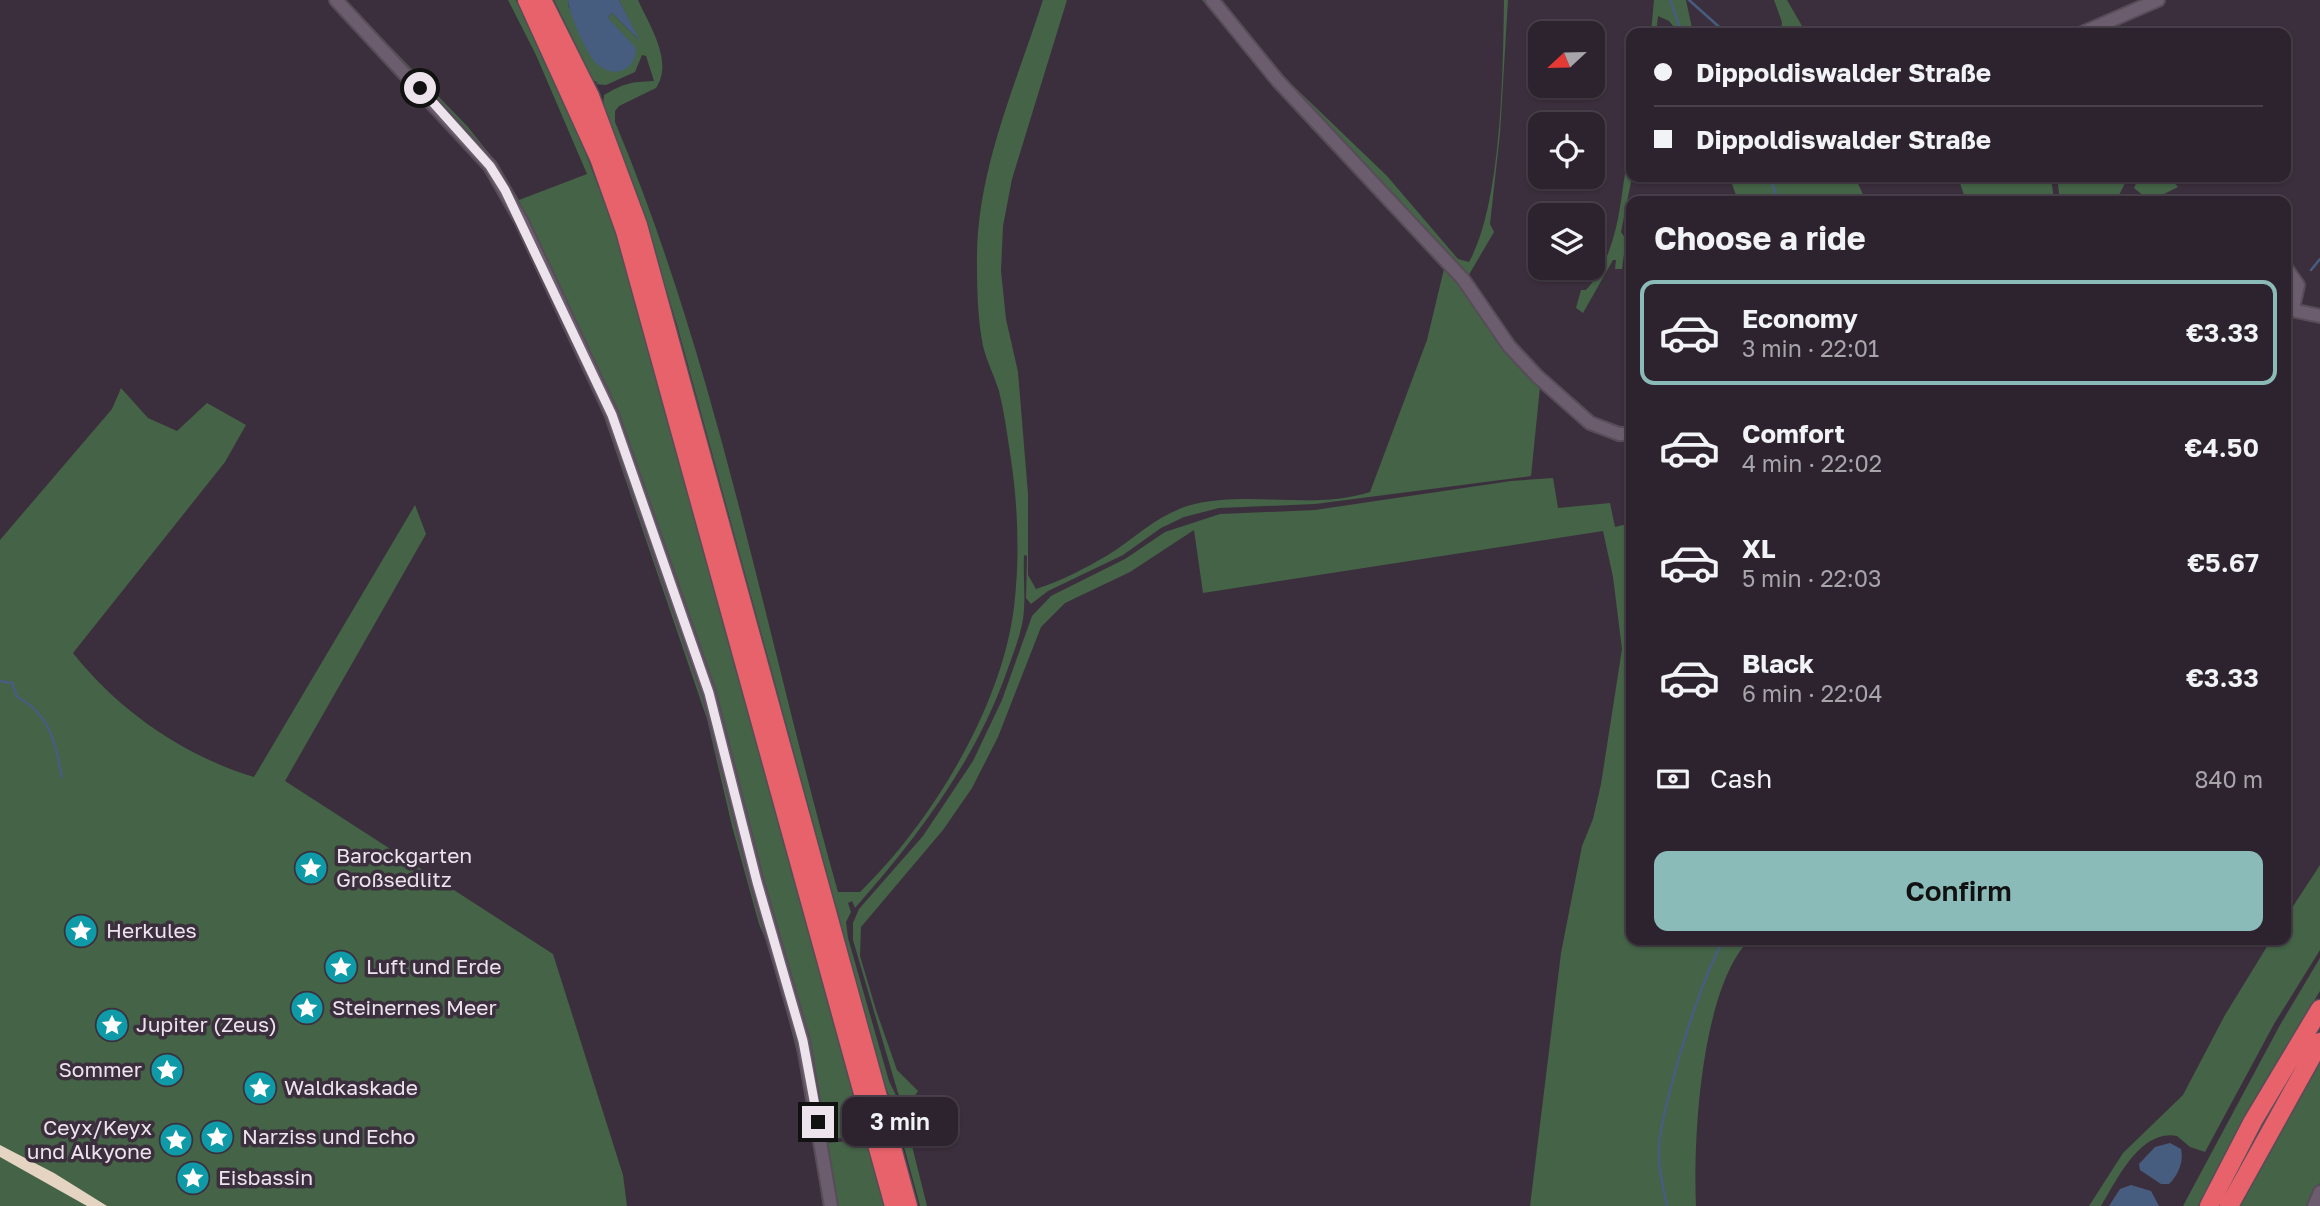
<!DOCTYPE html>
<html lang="en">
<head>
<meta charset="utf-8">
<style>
	body { margin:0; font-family:"Golos Text",sans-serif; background:#352b36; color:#f1f3f6; height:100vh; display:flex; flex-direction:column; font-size:26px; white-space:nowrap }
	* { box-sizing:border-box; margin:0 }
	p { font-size:23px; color:#a7a4aa }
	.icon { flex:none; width:38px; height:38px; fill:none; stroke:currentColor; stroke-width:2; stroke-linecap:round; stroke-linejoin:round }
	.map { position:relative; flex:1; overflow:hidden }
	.sheet { position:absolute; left:1626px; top:196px; width:665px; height:749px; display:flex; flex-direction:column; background:#2d232e; border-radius:14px; box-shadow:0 2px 5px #0004,0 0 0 2px #48404a }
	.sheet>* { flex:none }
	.guide { position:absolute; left:1626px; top:28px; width:665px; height:154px; border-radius:14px; box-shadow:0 2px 5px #0004,0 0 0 2px #48404a; display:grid; align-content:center; height:154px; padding:0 28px; background:#2d232e }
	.needle { width:46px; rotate:248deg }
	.buttons { position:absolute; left:1528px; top:21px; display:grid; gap:14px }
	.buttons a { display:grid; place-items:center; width:77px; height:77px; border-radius:14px; background:#2d232e; box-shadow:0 2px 5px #0004,0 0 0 2px #48404a; font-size:35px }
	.end { position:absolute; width:32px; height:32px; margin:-16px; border:9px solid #ece3ed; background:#111; box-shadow:0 0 0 4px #111 }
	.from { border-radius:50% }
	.bubble { position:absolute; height:49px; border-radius:14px; background:#2d232e; box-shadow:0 2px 5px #0004,0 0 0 2px #48404a; font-size:23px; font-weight:600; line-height:49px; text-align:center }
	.guide b { display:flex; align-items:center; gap:24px; height:66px; font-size:26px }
	.guide b+b { border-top:2px solid #48404a }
	.guide i { width:18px; height:18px; background:#f1f3f6 }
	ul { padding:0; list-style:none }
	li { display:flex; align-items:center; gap:21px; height:105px; margin:0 14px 10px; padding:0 14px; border:4px solid transparent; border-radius:14px }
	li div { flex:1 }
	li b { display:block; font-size:26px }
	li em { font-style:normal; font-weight:600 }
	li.current { border-color:#8bbbb9 }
	li>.icon { width:63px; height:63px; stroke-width:1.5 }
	h2 { padding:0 28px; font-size:32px; line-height:84px }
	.pay { display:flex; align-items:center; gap:18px; height:77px; padding:0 28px; font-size:26px }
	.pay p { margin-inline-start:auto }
	.button { display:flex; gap:14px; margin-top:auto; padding:14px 28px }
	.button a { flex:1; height:80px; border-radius:14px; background:#8bbbb9; color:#111; font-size:28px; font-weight:600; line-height:80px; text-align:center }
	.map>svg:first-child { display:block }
</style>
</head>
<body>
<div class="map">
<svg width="2320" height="1206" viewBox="0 0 2320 1206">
	<rect width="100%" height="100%" fill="#3c2f3d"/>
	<path fill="#446347" d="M345,0L468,127L499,166L519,200L587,174L536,55L508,0H516L564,96L617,236L860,1117L862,1136L826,1139L807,1036L635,469L518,207L418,80Z
		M554,0H568L569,8L608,18L612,13L638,39L619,0H638C649,25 674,61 656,88L619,106L615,111V122C718,367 766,637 838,892H860C931,823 1002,707 1014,607C1020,558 1018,502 1010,453C1007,433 1004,411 999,391C994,375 987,362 983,346C978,320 977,292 977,266C975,174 1015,87 1043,0H1067L1012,179L1003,226L1001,271L1006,319L1018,372L1028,494V575L1036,589C1061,581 1086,568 1108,555C1137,537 1160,512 1195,504C1252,491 1315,510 1370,492L1427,340L1444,269L1275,87L1202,0H1207L1463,282L1540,387L1531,476L1315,504L1219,508L1184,517L1161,528L1123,555L1048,591L1031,604L1026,598L1027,556L1024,555C1023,576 1026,599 1023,619C1020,637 1013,654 1007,671C975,762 918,836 855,908L852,901L848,903L851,912L846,922L848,938L889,1081L906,1116L900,1124L894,1109L897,1106L893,1107L884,1082L677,325L638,197L603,106L604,95C625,83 630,82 654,81L646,56L642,55L635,72L606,85L595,84L598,83L593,80Z
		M1216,0H1222L1283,76L1387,176L1458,259L1469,262C1502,204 1503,68 1504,0H1508L1500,133L1490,224L1494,232L1467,278L1282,80Z
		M1654,0H1686L1693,33H1679L1669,21L1658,16L1656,33H1651Z
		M1774,0H1787L1806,33H1781L1782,22Z
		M1631,136L1632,177L1621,232L1626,239L1622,269H1615L1616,260H1613L1583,313L1576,308L1581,290H1586C1623,249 1620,188 1631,136Z
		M1750,177H1855L1866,201H1738L1732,184Z
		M1958,177H2051L2054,201H1966Z
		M2057,177H2128L2116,201H2060Z
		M2139,177H2170L2178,187L2150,201L2134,188Z
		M519,224L602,403L703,690L800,1039L827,1206H823L804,1081L773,957L759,924L732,826L707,719L600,405L516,228Z
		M121,388L148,418L177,431L207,403L246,425L225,462L73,653C119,711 184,756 254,777L415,505L426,534L285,781L553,954L623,1175L627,1206H0V540L112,409Z
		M1553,478L1558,508L1610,503L1615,527L1631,523V769L1628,773L1631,775V940H1749C1701,990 1693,1138 1696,1206H1530L1561,953L1582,846L1593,819L1601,784L1622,649L1613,577L1603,531L1203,593L1194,530L1130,572L1065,603L1041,627L998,737L972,788L943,830L861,927L860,956L876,1010L897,1070L918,1091L914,1097L915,1119L910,1138L927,1206H920L904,1147L903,1132L911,1115L898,1093L853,940V923L859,909L923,836L973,761L1002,700L1032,616L1051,596L1125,559L1165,532L1220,514L1315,510L1511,481Z
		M2320,865V950L2274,1024L2205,1152L2190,1147L2177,1136C2140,1129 2117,1180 2101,1206H2089L2123,1153L2183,1095L2225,1015L2271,940H2286V917Z
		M2320,958V991L2278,1060L2198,1206H2183L2280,1025Z
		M2320,1061V1183L2309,1206H2240Z
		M863,1140L872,1157L885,1206H835L826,1143Z"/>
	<path fill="#475d7f" d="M568,0H619L640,41L612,13L608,18L636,48C636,70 615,79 598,65C587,56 569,14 568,0Z
		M2170,1143L2181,1149C2184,1162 2178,1175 2169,1184H2161L2140,1170L2139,1164L2155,1147Z
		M2131,1185L2151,1191L2159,1206H2109L2120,1189Z"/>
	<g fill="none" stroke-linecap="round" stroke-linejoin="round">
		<path stroke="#475d7f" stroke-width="2.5" d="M1670,0L1682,33
			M1689,0L1726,33
			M1770,177L1778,201
			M2311,270L2320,259
			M0,681L12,683L17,697C50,713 56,745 62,777
			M1667,1206C1663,1188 1658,1166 1659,1148C1659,1115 1704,964 1725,940"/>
	</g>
	<path fill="#e6d4c3" d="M0,1145L54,1173L107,1206H87L0,1157Z"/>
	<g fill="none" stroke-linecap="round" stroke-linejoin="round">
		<defs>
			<path id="minor" d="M336,0L490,166L522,222L612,415L709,693L757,882L803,1041L831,1206
				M1212,0L1278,81L1463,279L1509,346L1537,376L1590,423L1619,434H1631
				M2082,33L2158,0
				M2286,268L2298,285L2293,308
				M2287,309L2320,316
				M2314,1206L2320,1192"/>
			<path id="highway" d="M527,0L599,158L625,231L894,1206
				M542,0L590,96L638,225L908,1206
				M2209,1206L2253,1121L2320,1009
				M2229,1206L2320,1042"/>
		</defs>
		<use href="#minor" stroke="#574c58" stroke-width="16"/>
		<use href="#highway" stroke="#574c58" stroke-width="21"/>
		<use href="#minor" stroke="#6b5d6d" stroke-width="12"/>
		<use href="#highway" stroke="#e7626a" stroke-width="18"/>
	</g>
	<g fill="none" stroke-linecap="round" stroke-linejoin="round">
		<path stroke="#ece3ed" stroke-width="9" d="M420,88L490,166L505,190L612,415L709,693L757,882L803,1041L818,1122"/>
	</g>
	<defs>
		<symbol id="sight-disc" viewBox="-11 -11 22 22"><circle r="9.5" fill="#0f9aa8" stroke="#3c2f3d"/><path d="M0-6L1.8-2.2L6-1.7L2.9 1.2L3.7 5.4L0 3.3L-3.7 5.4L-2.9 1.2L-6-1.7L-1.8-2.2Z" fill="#fff"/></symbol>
	</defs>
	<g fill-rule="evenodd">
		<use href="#sight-disc" x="292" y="849" width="38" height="38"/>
		<use href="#sight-disc" x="62" y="912" width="38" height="38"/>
		<use href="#sight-disc" x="322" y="948" width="38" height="38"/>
		<use href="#sight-disc" x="288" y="989" width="38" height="38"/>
		<use href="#sight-disc" x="93" y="1006" width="38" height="38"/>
		<use href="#sight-disc" x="148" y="1051" width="38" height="38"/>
		<use href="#sight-disc" x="241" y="1069" width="38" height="38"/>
		<use href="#sight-disc" x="198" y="1118" width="38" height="38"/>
		<use href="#sight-disc" x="157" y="1121" width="38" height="38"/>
		<use href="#sight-disc" x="174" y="1159" width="38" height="38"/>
	</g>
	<g text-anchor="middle" stroke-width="7" stroke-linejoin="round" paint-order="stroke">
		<g font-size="21" fill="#ece3ed" stroke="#3c2f3d" text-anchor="start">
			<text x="336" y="863">Barockgarten<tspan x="336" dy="24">Großsedlitz</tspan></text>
			<text x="106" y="938">Herkules</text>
			<text x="366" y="974">Luft und Erde</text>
			<text x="332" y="1015">Steinernes Meer</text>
			<text x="136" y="1032">Jupiter (Zeus)</text>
			<text x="142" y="1077" text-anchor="end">Sommer</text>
			<text x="284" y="1095">Waldkaskade</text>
			<text x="152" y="1135" text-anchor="end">Ceyx/Keyx<tspan x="152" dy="24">und Alkyone</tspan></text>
			<text x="242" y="1144">Narziss und Echo</text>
			<text x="218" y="1185">Eisbassin</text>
		</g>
	</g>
</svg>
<div class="buttons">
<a><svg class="needle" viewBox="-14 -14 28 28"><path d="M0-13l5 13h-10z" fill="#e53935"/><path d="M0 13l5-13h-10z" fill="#a7a4aa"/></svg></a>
<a><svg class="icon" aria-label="locate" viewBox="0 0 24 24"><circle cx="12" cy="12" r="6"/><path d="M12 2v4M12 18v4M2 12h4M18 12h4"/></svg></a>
<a><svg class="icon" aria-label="layers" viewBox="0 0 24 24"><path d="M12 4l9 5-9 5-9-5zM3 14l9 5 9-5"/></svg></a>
</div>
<i class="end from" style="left:420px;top:88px"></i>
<i class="end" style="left:818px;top:1122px"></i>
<div class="bubble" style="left:842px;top:1097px;width:116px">3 min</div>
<div class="guide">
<b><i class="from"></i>Dippoldiswalder Straße</b>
<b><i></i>Dippoldiswalder Straße</b>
</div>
<section class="sheet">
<h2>Choose a ride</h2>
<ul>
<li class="current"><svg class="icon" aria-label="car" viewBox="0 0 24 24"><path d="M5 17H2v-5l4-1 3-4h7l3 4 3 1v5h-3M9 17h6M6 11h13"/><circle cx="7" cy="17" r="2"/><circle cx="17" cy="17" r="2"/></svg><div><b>Economy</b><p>3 min · 22:01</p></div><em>€3.33</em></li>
<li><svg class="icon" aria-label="car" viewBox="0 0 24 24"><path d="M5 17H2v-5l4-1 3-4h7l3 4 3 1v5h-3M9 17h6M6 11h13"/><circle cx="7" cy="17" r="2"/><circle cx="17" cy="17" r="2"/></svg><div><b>Comfort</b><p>4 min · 22:02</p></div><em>€4.50</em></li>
<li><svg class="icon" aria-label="car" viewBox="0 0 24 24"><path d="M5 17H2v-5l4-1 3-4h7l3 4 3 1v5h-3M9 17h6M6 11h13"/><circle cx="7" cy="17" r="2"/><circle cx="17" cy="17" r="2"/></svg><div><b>XL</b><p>5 min · 22:03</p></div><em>€5.67</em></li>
<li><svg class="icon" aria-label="car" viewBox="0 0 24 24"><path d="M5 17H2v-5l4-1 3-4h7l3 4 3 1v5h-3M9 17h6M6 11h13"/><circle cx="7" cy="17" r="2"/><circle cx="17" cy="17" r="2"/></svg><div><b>Black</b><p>6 min · 22:04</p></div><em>€3.33</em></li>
</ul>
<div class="pay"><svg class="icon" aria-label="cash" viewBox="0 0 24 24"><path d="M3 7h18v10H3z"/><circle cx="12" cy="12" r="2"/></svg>Cash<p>840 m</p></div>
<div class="button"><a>Confirm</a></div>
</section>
</div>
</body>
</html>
